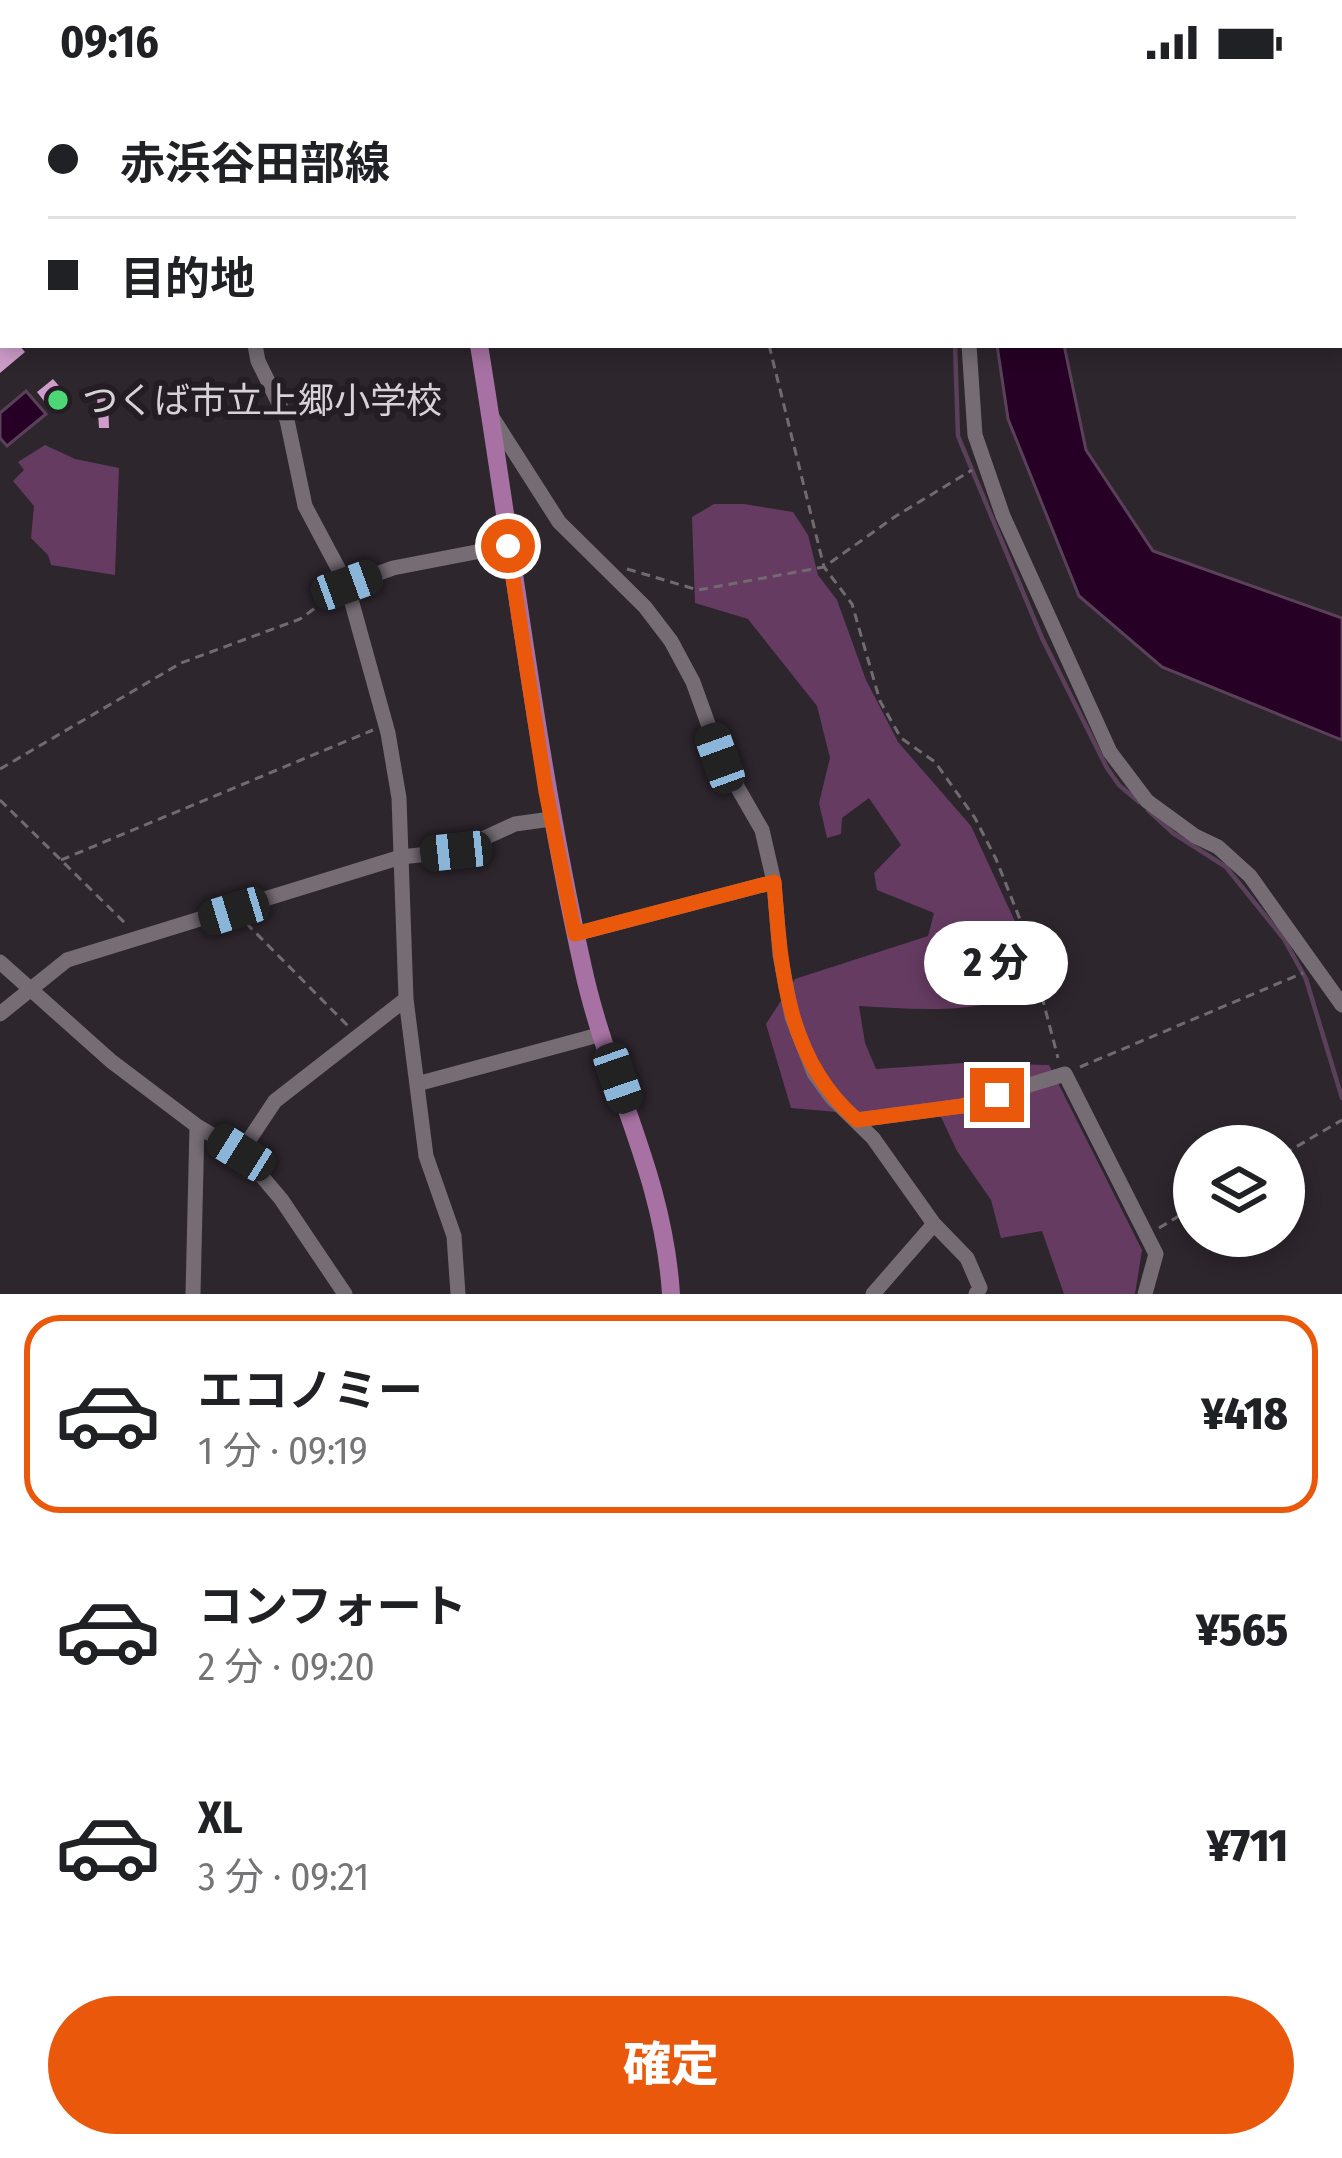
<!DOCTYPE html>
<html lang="ja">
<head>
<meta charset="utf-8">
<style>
	body { margin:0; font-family:"Fira Sans Condensed","Noto Sans JP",sans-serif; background:#f6f6f6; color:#202124; height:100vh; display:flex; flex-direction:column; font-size:45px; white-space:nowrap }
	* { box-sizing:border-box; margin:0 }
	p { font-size:39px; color:#757577 }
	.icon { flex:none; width:66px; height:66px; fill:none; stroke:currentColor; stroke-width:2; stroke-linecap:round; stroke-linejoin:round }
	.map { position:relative; height:1210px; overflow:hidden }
	.drawer { display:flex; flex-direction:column; background:#fff; flex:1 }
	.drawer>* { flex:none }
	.hud { position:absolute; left:0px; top:0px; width:1344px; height:264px; box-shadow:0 6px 18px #0003; display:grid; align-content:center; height:264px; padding:0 48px; background:#fff }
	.tools { position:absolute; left:1173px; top:1041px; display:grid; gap:24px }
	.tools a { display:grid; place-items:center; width:132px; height:132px; border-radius:50%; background:#fff; box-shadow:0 6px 18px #0003; font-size:60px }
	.end { position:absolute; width:54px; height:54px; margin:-27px; border:15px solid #ea580c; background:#fff; box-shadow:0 0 0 6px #fff }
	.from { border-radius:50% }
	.bubble { position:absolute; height:84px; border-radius:42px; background:#fff; box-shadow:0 6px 18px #0003; font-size:39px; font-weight:800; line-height:84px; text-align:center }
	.car { position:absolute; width:36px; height:72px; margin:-36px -18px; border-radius:15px; box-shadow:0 0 9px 3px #0007; background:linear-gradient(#222 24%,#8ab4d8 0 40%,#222 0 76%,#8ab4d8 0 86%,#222 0) }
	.hud b { display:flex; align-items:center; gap:42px; height:114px; font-size:45px }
	.hud b+b { border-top:3px solid #e0e0e0 }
	.hud i { width:30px; height:30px; background:#202124 }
	ul { padding:21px 0 0; list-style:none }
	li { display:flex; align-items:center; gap:36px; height:198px; margin:0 24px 18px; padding:0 24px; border:6px solid transparent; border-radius:36px }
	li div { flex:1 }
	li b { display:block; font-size:45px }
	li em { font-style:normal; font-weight:800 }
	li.current { border-color:#ea580c }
	li>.icon { width:108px; height:108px; stroke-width:1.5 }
	.primary-button { display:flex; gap:24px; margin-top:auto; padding:24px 48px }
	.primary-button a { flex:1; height:138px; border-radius:72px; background:#ea580c; color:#fff; font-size:48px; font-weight:800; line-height:138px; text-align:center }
	.status { display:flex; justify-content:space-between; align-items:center; height:84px; padding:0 60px; background:#fff; direction:ltr }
	.status svg { height:33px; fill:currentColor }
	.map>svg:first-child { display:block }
</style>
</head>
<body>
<div class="status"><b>09:16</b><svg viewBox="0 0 49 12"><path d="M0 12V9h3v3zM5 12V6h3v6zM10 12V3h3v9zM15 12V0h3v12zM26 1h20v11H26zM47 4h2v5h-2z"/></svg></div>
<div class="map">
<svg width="1342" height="1210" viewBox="0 0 1342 1210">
	<rect width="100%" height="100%" fill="#2d262d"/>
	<path fill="#653b62" d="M45,361L75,375L119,384L115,491L51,481L48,471L31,454L34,422L13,397L24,386L18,378Z
		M714,420H744L793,428L808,451L818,491L837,516L866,596L898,658L971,742L1018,844L1025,908C973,931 915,925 859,922L865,959L876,985L963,979L1049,981L1142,1166L1135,1210H1064L1042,1147L1001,1154L991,1116L957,1067L934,1018L860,1030L791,1024L766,940L795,895L928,852L934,829L877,806L874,789L901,761L869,714L842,734L841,750L827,754L819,719L830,674L817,622L748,535L695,519L692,433Z"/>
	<path fill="#260125" stroke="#5b405a" stroke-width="3" d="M997,261H1064L1086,366L1153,467L1342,534V656L1162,583L1079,512L1008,335Z
		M26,307L46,330L7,362L0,354V329Z"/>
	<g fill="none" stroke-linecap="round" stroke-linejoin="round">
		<path stroke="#5b405a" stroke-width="4.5" d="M955,261L958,352L1042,554L1107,684L1119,701L1139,718
			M1148,726L1173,749L1226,783L1284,855L1306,895L1342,1014"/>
	</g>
	<path fill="#ce9dc9" d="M0,261H19L25,268L0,289Z
		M53,295L65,309L47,321L37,308Z
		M108,311L109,344H99L97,312Z"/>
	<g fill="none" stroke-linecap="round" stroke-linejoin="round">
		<path stroke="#716a70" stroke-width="3" stroke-dasharray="9 6" stroke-linecap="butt" d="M100,0L102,3
			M1312,0L1313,3
			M1339,0L1341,3
			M1341,58L1342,60
			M0,63H3
			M769,261L824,483L852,520L880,617L901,654L935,678L975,734L996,775L1025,848L1058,974
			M627,485L698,506L824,483L896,432L972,386
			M0,685L181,579L300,535L336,509
			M0,716L127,841
			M61,776L373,646
			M246,839L349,943
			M1080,983L1303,889
			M1284,1070L1342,1036
			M1159,1144L1194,1123"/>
		<path stroke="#756c74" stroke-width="15" d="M152,0L153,3
			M577,3L579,0
			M964,3L965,0
			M0,84L3,83
			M255,261L258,277L287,336L305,422L347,501L388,649L399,714L406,915L426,1072L454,1152L458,1210
			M969,261L975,351L1003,432L1110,668L1147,717L1195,752L1218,763L1250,792L1342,921
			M492,333L559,438L645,523L671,557L693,598L720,673L762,746L774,798L780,871L792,933L814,989L832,1014L873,1054L934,1140L967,1174L980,1204L976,1210
			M347,501L393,484L507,462
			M575,850L774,798
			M0,878L111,977L197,1042L241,1068L281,1115L345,1210
			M0,930L67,876L401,773L456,767L515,740L551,735
			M417,1000L602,950
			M857,1036L962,1022L1065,990L1156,1170L1145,1210
			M241,1068L275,1017L406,915
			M193,1210L197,1042
			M873,1210L934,1140"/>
		<path stroke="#a772a3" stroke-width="18" d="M326,0L327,3
			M479,261C513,469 537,678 583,884C608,999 663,1087 671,1210"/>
	</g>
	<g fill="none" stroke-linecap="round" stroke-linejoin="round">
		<path stroke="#ea580c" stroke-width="15" d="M508,462L546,708L575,850L774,798C781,886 786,975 857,1036L962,1022L997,1011"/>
	</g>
	<circle fill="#4dd676" stroke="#241d23" stroke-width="4.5" cx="58" cy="316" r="12"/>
	<g text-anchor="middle" stroke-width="12" stroke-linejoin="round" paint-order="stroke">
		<g font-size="36" fill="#d7d2d6" stroke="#241d23" text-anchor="start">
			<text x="82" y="329">つくば市立上郷小学校</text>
		</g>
	</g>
</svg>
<div class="tools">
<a><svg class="icon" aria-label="layers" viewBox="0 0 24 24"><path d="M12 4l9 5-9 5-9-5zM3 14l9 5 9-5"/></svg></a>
</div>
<i class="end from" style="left:508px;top:462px"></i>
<i class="end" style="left:997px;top:1011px"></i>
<div class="bubble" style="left:924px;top:837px;width:144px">2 分</div>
<i class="car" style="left:347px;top:501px;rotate:70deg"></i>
<i class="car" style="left:720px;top:674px;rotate:340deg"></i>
<i class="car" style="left:456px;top:767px;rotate:264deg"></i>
<i class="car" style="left:234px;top:827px;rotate:253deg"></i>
<i class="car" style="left:618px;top:994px;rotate:161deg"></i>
<i class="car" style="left:241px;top:1069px;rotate:302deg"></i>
<div class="hud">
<b><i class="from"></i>赤浜谷田部線</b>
<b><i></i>目的地</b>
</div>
</div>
<section class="drawer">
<ul>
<li class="current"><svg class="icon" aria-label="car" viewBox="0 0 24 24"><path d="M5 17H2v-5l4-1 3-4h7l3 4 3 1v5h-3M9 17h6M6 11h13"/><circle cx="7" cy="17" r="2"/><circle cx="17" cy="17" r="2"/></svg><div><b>エコノミー</b><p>1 分 · 09:19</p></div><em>¥418</em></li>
<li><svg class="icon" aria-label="car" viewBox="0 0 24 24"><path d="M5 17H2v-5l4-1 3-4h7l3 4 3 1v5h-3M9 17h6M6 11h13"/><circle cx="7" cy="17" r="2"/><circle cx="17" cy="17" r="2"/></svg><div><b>コンフォート</b><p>2 分 · 09:20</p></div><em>¥565</em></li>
<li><svg class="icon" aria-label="car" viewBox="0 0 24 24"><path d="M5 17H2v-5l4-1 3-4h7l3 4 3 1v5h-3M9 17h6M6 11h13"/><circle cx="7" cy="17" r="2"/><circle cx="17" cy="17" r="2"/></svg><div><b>XL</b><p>3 分 · 09:21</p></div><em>¥711</em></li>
</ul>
<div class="primary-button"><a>確定</a></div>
</section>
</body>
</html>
